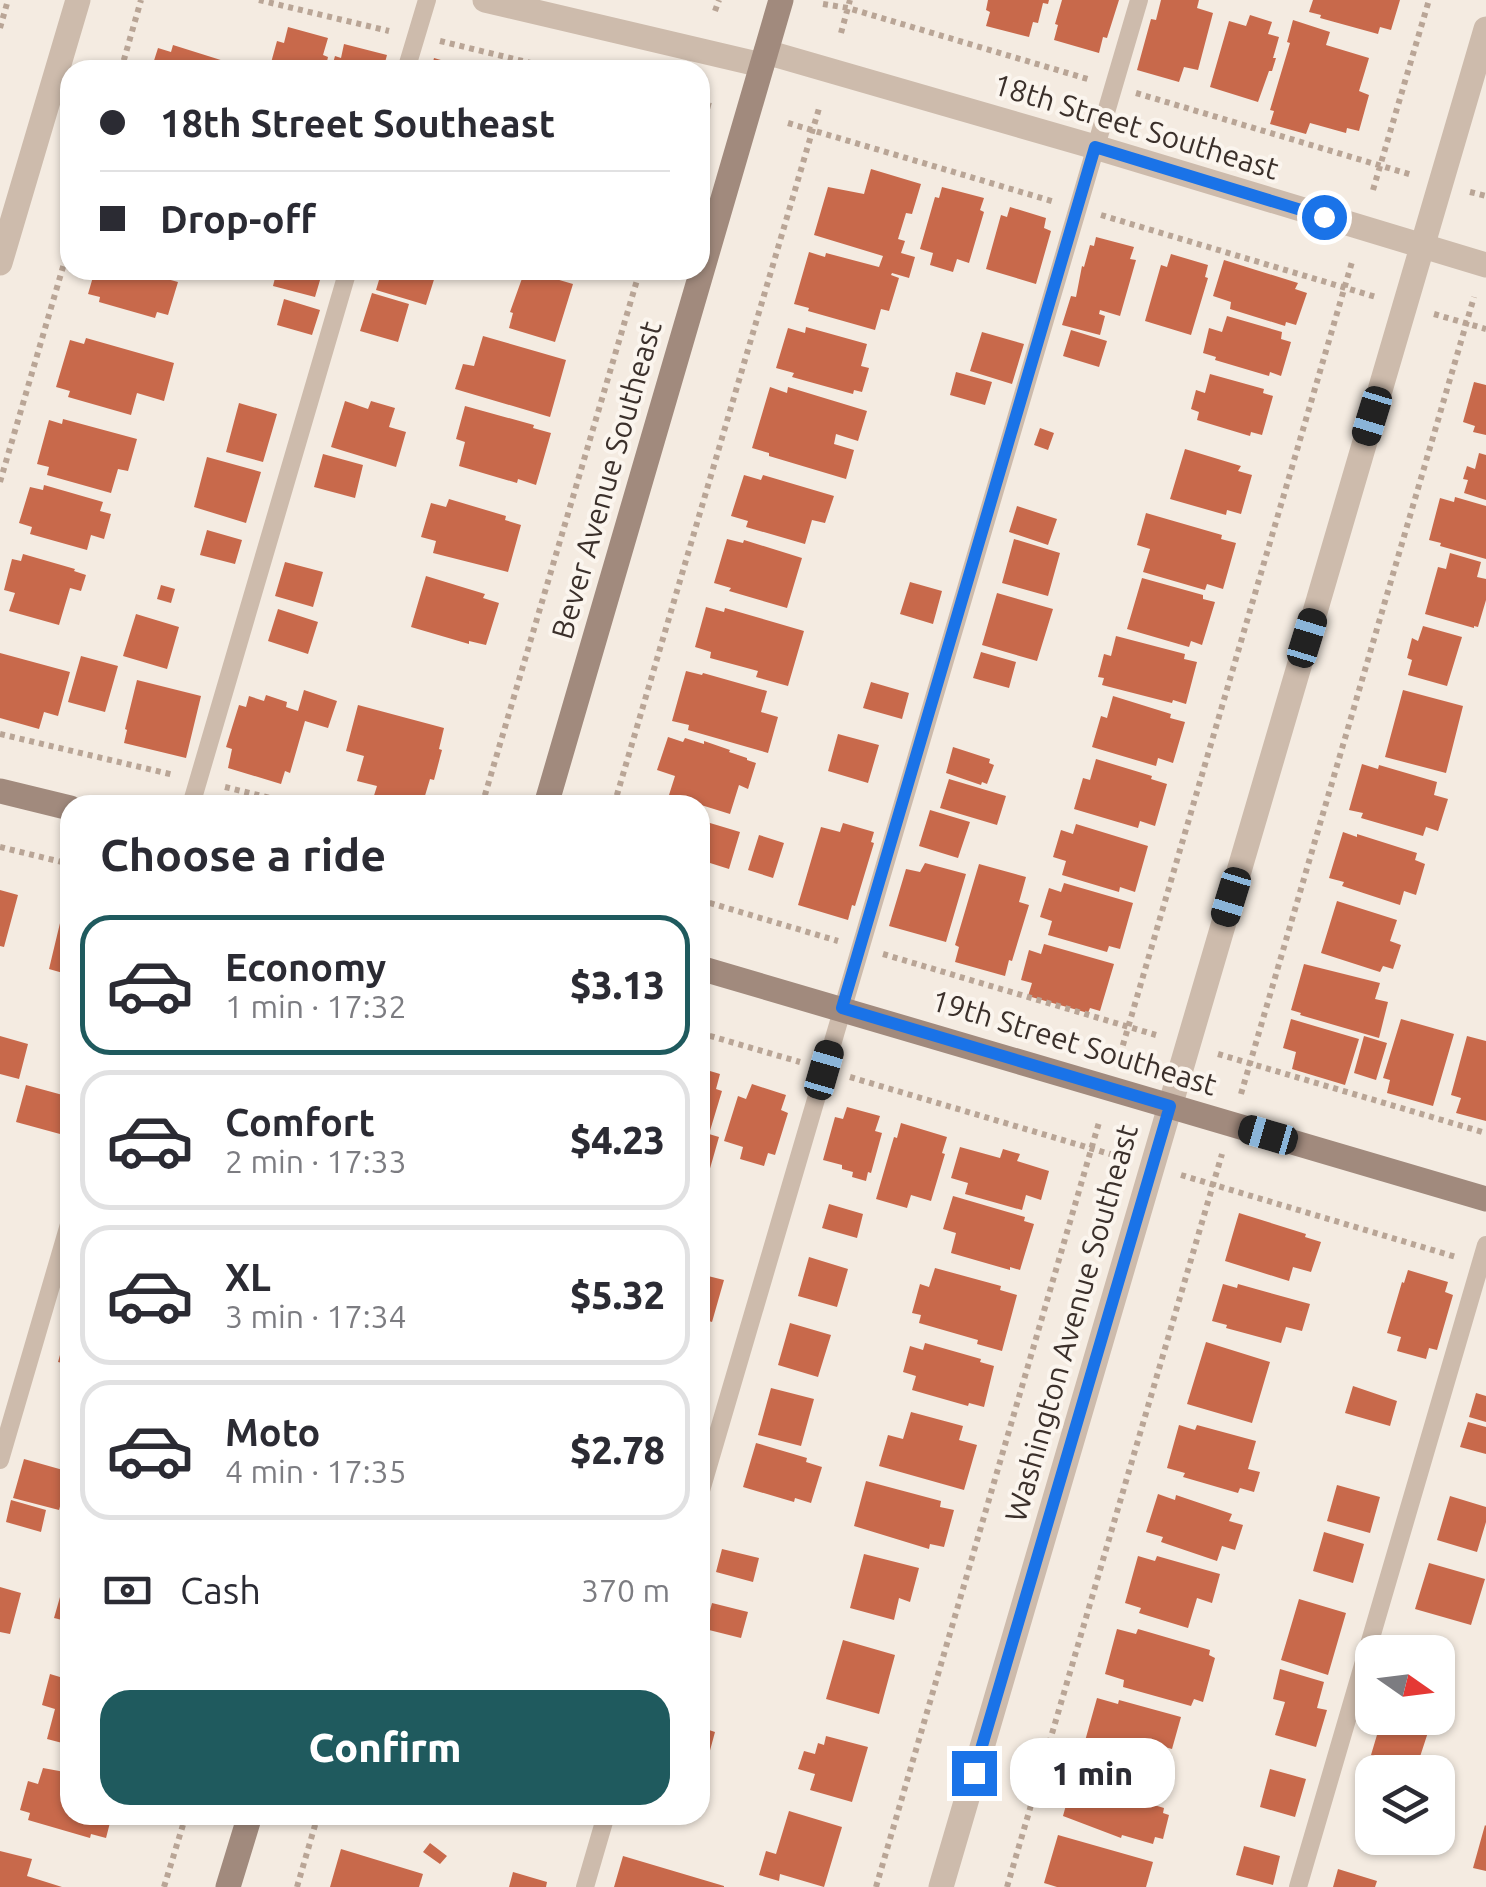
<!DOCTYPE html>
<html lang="en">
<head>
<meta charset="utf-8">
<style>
	body { margin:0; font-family:Ubuntu,sans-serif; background:#f2f2f3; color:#2b2b33; height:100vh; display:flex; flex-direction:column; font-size:38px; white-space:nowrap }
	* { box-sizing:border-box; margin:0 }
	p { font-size:32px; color:#7c7c81 }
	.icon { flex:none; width:55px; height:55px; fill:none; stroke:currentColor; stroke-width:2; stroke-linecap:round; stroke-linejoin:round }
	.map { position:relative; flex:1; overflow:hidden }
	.sheet { position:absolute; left:60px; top:795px; width:650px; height:1030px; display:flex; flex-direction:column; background:#fff; border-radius:30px; box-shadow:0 2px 8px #0004 }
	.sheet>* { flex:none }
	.guide { position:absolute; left:60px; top:60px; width:650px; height:220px; border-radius:30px; box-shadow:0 2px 8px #0004; display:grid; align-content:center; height:220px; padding:0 40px; background:#fff }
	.needle { width:65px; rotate:104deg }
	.fabs { position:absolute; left:1355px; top:1635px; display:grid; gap:20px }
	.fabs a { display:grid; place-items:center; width:100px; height:100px; border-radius:20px; background:#fff; box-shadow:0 2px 8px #0004; font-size:50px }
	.end { position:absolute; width:45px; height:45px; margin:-22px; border:12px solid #1a73e8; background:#fff; box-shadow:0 0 0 5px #fff }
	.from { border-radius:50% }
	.bubble { position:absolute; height:70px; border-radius:30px; background:#fff; box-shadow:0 2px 8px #0004; font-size:32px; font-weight:800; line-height:70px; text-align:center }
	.car { position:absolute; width:30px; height:60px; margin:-30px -15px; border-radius:12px; box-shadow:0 0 8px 2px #0007; background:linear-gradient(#222 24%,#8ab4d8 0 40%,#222 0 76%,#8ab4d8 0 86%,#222 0) }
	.guide b { display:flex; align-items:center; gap:35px; height:95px; font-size:38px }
	.guide b+b { border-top:2px solid #e1e1e2 }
	.guide i { width:25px; height:25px; background:#2b2b33 }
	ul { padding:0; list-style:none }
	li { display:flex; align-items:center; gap:30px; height:140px; margin:0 20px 15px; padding:0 20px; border:5px solid #e1e1e2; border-radius:30px }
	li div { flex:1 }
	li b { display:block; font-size:38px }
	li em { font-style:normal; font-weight:800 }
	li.on { border-color:#1f5a5e }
	li>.icon { width:90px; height:90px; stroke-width:1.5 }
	h2 { padding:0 40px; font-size:45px; line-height:120px }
	.pay { display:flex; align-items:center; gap:25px; height:110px; padding:0 40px; font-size:38px }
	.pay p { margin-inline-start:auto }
	.button { display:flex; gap:20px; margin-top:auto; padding:20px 40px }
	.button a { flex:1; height:115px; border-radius:30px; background:#1f5a5e; color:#fff; font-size:40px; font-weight:800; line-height:115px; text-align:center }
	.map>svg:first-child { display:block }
</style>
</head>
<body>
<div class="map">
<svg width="1486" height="1887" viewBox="0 0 1486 1887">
	<rect width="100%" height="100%" fill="#f4ebe1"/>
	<path fill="#c8694b" d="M988,0H1049L1048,4L1043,3L1038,23L1033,22L1029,37L986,26L990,12L986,10Z
		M1062,0H1119L1107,38L1103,37L1099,53L1054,40L1058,25L1055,24Z
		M1161,0H1199L1197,8L1213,13L1198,70L1184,67L1179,82L1137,70L1151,19L1156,20Z
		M1313,0H1400L1391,30L1380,27L1378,34L1320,18L1321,15L1309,12Z
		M1250,15L1272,22L1268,34L1279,37L1273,58H1276L1272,71H1269L1258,102L1210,87L1229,21L1246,26Z
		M1293,20L1330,32L1326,45L1369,58L1359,91L1369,95L1359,131L1347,128L1346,133L1310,123L1306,134L1270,124L1274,111L1270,110L1290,43L1287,42Z
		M288,27L328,38L323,55L328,57L325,70H269L277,41L284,43Z
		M344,44L387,55L383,70H331L335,56L341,58Z
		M173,45L243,67V70H151L158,48L171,52Z
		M434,58L472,69V70H431Z
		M871,169L921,184L912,214L906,213L898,239L905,241L901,253L915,257L909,278L892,273L891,275L899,278L889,311L881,309L875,330L808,311L809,308L794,304L809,252L825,257L826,253L879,267L883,256L814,235L828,187L864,194Z
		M942,187L984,198L980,210L984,212L969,263L957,259L953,272L930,265L933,253L920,249L935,197L939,198Z
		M1010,207L1046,218L1044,228L1051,231L1036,284L986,269L1001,215L1007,217Z
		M1096,237L1134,247L1130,259L1136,260L1120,316L1100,310L1099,314L1105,316L1100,335L1062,325L1071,296L1076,297L1082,266L1084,267L1090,245L1094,246Z
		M1171,254L1208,265L1205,277L1208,278L1191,335L1145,321L1161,265L1167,267Z
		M1224,260L1298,283L1295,289L1307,293L1296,325L1286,322L1285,326L1230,309L1231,302L1213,296Z
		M95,270H170L167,279L178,282L168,315L157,312L155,318L99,302L100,297L88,294Z
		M277,270H323L315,297L273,286Z
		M382,270H437L426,305L376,290Z
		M525,270L573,284L555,342L509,328L513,313L510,312Z
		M372,293L409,304L398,342L360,331Z
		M284,299L320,310L312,335L277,325Z
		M1227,316L1282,332L1281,339L1291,342L1281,376L1270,372L1269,376L1215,360L1216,357L1203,353L1209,328L1222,332Z
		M806,327L867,344L861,366L869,368L862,392L854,390L853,394L792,377L794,373L776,368L788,328L805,333Z
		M1071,330L1107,341L1099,367L1063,356Z
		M982,332L1024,344L1012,384L970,371Z
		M483,336L566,360L550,417L455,389L463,364L474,366Z
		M86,338L174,363L164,401L137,393L131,415L68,397L70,391L56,387L70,340L84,344Z
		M956,372L992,382L985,405L950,395Z
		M1210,374L1264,389L1263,393L1273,396L1262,435L1251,432L1250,436L1197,420L1199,412L1191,409L1196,390L1205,393Z
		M1474,382L1486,385V435L1473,432L1475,426L1463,422Z
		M770,387L787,393L788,387L867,411L858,441L836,434L834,444L854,450L846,479L769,456V453L752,448Z
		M345,401L368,409L371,401L395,408L389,427L406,432L396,467L331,447Z
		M239,403L277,414L263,462L226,452Z
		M465,406L534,425L533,428L551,433L536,485L518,479L517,483L459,466L465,442L456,439Z
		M63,419L137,439L128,471L118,469L111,493L47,475L49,467L37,464L49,420L62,424Z
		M1040,428L1054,433L1048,450L1034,445Z
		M1185,449L1241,466L1238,471L1252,475L1241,514L1227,510L1226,515L1170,499Z
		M1479,453L1486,455V500L1464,493L1468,480L1463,479L1467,466L1475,469Z
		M323,454L363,465L355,498L314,487Z
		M207,457L261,472L246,523L194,507Z
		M744,475L761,480L763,475L834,496L825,523L812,520L805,544L746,527L748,521L731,516Z
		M44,485L103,502L100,511L111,514L104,539L91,535L87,550L30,534L32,527L19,523L30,487L43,490Z
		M1455,497L1486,506V559L1440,546L1441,543L1429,540L1440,498L1454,502Z
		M449,499L506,516L505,520L521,525L508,572L433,553L436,541L421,537L431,503L446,507Z
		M1017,506L1057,519L1048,545L1009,532Z
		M1146,513L1222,535L1221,539L1236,543L1223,589L1207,584L1205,590L1143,572L1150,549L1137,545Z
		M207,530L242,540L235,564L200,555Z
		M727,539L743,543L744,540L802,558L787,608L729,591L731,588L714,583Z
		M1014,539L1060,553L1048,596L1002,583Z
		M1450,553L1481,562L1477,577L1486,579V600L1478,627L1474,626V628L1425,614L1438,567L1446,569Z
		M23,554L75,569L74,571L86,575L81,591L70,588L59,625L9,611L15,593L4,590L12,559L21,561Z
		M285,562L323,572L313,607L275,596Z
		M426,576L485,594L483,598L499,603L486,645L469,641V644L411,627Z
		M1142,578L1203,595V599L1215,602L1202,645L1191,641L1189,647L1127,629Z
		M910,582L942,591L933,624L900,614Z
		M161,585L175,589L171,603L157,599Z
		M997,593L1053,609L1037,661L982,645Z
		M706,607L724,612L725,608L804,631L788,686L756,677L758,671L710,658L711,652L695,647Z
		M278,609L318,622L308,654L268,641Z
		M136,614L179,627L167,669L123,656Z
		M1423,626L1462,637L1447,686L1408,675L1412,660L1407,658L1412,638L1418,641Z
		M1116,636L1185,654L1184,659L1197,662L1186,704L1173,700L1172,703L1102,685L1104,678L1098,677L1104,654L1111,656Z
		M981,652L1016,662L1009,688L973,678Z
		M0,653L70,672L58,716L44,712L39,729L0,718Z
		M81,656L118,666L105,712L68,702Z
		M686,671L702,675L703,673L767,691L761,712L778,717L768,753L688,730L689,725L672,721Z
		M137,680L201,696L186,758L124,743L127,730L125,729Z
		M871,682L909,693L902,719L863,708Z
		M304,690L337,701L328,728L305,721L290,773L285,771L281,784L228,768L232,749L226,747L239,705L246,707L249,696L264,701L266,695L287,702L286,707L298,711Z
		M1403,690L1463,706L1446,773L1385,757Z
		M1113,696L1171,714L1170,718L1185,722L1173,763L1158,758L1156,766L1092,747L1101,716L1107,718Z
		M358,705L444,728L439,749L442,750L434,780L430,779L424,799L419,798L417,805H371L377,786L357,781L364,756L346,751Z
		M838,734L879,745L868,783L828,771Z
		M668,737L683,742L685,738L704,744V741L730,750L729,752L747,758V760L756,763L748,789L739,785L730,814L669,795L675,776L657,770Z
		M953,747L990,759L989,763L994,765L987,784L982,782L981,785L946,773Z
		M1096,759L1152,776L1151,779L1167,784L1155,826L1140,821L1138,828L1074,809L1083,778L1090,780Z
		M1362,764L1378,769L1379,765L1437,782L1434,795L1448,799L1438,831L1426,827L1423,836L1361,818L1363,813L1349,810Z
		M949,779L1006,796L997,825L940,808Z
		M930,810L970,822L958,858L919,846Z
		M700,820L740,832L729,869L710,863L701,892Z
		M843,823L874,832L871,842L874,843L855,906L852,905L848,920L798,905L821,827L840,832Z
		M1076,824L1148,846L1135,892L1120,887L1119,892L1062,875L1066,861L1053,857L1061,830L1073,834Z
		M1343,832L1357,837V834L1417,853L1415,860L1425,864L1416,895L1404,891L1400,905L1342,886L1344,882L1329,878Z
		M759,835L784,843L773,878L748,870Z
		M925,863L966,874L946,942L889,926L906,869L920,872Z
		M979,864L1026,877L1019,902L1029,905L1012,961L1009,960L1005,976L955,962L959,947L955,945Z
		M1064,883L1133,903L1120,949L1109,946L1107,952L1048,935L1052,921L1040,917L1049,888L1061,892Z
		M0,890L18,895L4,947L0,946Z
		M66,898L70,899V975L49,969Z
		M1337,901L1397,920L1390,941L1401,945L1393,969L1383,966L1380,972L1321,953Z
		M1044,944L1114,964L1100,1011L1090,1008L1088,1013L1028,996L1032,983L1021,980L1029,950L1041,954Z
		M1304,964L1380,983L1375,999L1388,1002L1379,1038L1300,1015L1301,1013L1291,1010Z
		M1291,1019L1359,1039L1345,1085L1292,1069L1296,1052L1283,1048Z
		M1401,1019L1454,1034L1433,1106L1387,1093L1390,1080L1383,1078Z
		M0,1036L28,1044L19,1079L0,1074Z
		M1364,1036L1387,1043L1376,1080L1354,1073Z
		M1467,1036L1486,1041V1121L1456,1113L1461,1098L1451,1095Z
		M700,1068L720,1074L716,1089L722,1091L709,1134L719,1137L709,1172L700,1170Z
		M752,1084L786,1095L781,1110L788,1113L775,1155L768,1153L764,1166L740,1159L743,1147L724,1141L738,1096L746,1099Z
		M26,1085L70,1097L60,1134L16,1122Z
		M847,1107L880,1116L875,1131L882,1133L871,1173L868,1172L866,1181L852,1177L853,1172L842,1169V1165L823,1160L835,1117L843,1119Z
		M901,1123L947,1137L942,1153L945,1154L931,1201L911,1195L907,1208L876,1199L894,1137L897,1138Z
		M960,1147L1000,1158L1003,1149L1020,1154L1017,1161L1049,1171L1041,1200L1026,1195L1022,1210L965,1194L968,1183L951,1178Z
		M953,1196L1025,1217L1024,1221L1034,1224L1020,1270L1010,1267V1270L951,1253L956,1233L943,1229Z
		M829,1204L863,1214L857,1238L822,1228Z
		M1239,1213L1306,1234L1305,1237L1321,1242L1311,1272L1293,1267L1289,1281L1225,1261Z
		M809,1257L848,1269L837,1307L798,1296Z
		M935,1268L1001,1286L1000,1290L1017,1295L1002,1351L977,1344L978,1340L919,1323L921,1315L912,1313L920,1284L929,1287Z
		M1408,1270L1448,1282L1445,1292L1453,1295L1437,1350L1429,1348L1426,1359L1397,1351L1401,1337L1387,1333L1402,1282L1404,1283Z
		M700,1274L724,1280L712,1322L700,1318Z
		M1223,1284L1237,1288L1238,1284L1310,1304L1302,1331L1286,1327L1281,1343L1226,1328L1227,1325L1212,1321Z
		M69,1323H70V1365L58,1362Z
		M790,1323L831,1335L818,1377L778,1365Z
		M1206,1342L1270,1362L1252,1423L1187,1404Z
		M925,1343L981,1359L980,1362L994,1366L984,1407L969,1403L968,1406L912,1390L916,1376L903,1372L910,1346L923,1350Z
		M1353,1386L1397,1401L1390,1426L1345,1413Z
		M771,1388L814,1399L801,1446L758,1435Z
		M1476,1393L1486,1396V1422L1469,1417Z
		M911,1412L963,1426L959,1440L977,1445L964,1490L879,1466L888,1435L903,1439Z
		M1468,1422L1486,1427V1454L1460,1447Z
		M1179,1425L1195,1430L1197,1425L1256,1441L1248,1469L1260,1472L1254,1492L1240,1488L1238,1493L1183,1477L1185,1473L1167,1468Z
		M756,1443L807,1458L806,1462L822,1467L811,1503L795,1498L794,1502L743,1487Z
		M24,1459L70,1472L59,1510L13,1498Z
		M866,1481L941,1501L940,1507L954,1510L944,1547L930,1544L929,1549L854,1526Z
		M1337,1485L1380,1497L1370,1533L1327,1521Z
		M1158,1494L1175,1500L1176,1495L1232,1514L1229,1521L1243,1525L1235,1550L1222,1546L1217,1561L1161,1542L1163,1537L1146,1532Z
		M1450,1496L1486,1507V1522L1477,1552L1437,1540Z
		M11,1500L46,1510L41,1532L6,1522Z
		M1324,1532L1364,1544L1353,1583L1313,1571Z
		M722,1549L759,1558L753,1582L716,1572Z
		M864,1554L919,1568L910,1602L899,1598L894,1620L850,1608Z
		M1138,1556L1155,1561L1157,1556L1220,1574L1212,1603L1197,1598L1188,1628L1139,1613L1141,1608L1125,1603Z
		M1429,1563L1485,1579L1471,1625L1415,1609Z
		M66,1576L70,1577V1622L54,1618Z
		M0,1587L21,1593L10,1634L0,1632Z
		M1299,1599L1346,1613L1328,1675L1281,1660Z
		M712,1603L748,1612L741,1638L705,1629Z
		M1117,1629L1136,1634L1138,1629L1210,1650L1209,1655L1215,1658L1203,1702L1194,1699L1191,1706L1123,1687L1124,1680L1105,1674Z
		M843,1640L895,1655L879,1714L826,1699Z
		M1280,1669L1324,1682L1317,1708L1327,1710L1316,1747L1275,1735L1285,1702L1273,1699Z
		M50,1674L70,1680V1745L47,1739L55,1709L42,1705Z
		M1097,1698L1118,1704L1119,1700L1181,1717L1172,1749L1165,1747L1159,1767L1102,1752L1104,1746L1085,1741Z
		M1382,1718H1425L1432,1720L1416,1769L1371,1755Z
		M700,1727L715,1732L705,1769L700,1767Z
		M826,1736L868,1747L852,1802L810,1790L815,1774L798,1769L804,1751L815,1754L818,1743L824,1745Z
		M1077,1765L1159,1788L1154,1805L1164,1808L1163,1813L1169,1815L1163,1839L1155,1837L1153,1844L1122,1835L1121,1838L1063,1816Z
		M43,1768L70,1773V1815H112L106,1838L91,1834L90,1838L28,1820L30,1813L20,1810L28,1781L38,1784Z
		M1270,1769L1306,1779L1295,1817L1260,1807Z
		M789,1811L842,1827L824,1887L780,1874L779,1881L759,1875L766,1851L776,1854Z
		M1485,1825L1486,1826V1871L1473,1868Z
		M1058,1835L1153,1862L1146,1887H1057L1044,1883Z
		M430,1843L447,1856L440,1864L423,1852Z
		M1244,1846L1280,1856L1273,1885L1236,1875Z
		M341,1849L423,1874L419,1887H330Z
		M0,1851L32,1859L27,1876L62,1887H0Z
		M623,1856L724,1886V1887H614Z
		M1338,1869L1377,1881L1375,1887H1333Z
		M513,1872L547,1882L546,1887H509Z"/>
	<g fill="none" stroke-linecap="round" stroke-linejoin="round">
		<path stroke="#b9a596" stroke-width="6" stroke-dasharray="5 5" stroke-linecap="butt" d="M259,0L389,31
			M823,4L848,8L1091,80
			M715,11L719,0
			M0,28L8,0
			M841,33L850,0
			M440,41L560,70
			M121,70L141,0
			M1136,93L1412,175
			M700,103L711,106
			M788,123L1055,202
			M1373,190L1429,0
			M1470,192L1486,196
			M1101,215L1376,297
			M1434,314L1486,329
			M0,482L70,243
			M0,734L174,775
			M225,787L299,805
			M482,805L640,270
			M614,805L820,105
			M0,847L70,864
			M700,900L838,941
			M883,954L1156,1035
			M700,1033L800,1062
			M1218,1054L1486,1133
			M1120,1055L1352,262
			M850,1077L1120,1157
			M1241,1094L1474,297
			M1181,1175L1456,1257
			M164,1887L186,1815
			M297,1887L318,1815
			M876,1887L1100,1119
			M1007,1887L1222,1154"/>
		<path stroke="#cdbbac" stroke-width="18" d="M406,70L427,0
			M191,805L348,270
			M0,1460L70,1221
			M700,1494L1139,0
			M585,1887L606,1815
			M1298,1887L1486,1245"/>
		<path stroke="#cdbbac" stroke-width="25" d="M485,0L762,65
			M766,52L1095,147L1486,265
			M0,263L78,0
			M941,1887L1486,29"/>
		<path stroke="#a18a7d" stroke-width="25" d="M0,791L70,808
			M546,805L781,0
			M700,968L1486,1199
			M228,1887L250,1815"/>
	</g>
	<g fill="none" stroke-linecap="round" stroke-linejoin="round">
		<path stroke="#1a73e8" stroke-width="12" d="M974,1773L1170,1106L842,1008L1095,147L1324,217"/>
	</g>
	<g text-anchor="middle" stroke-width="8" stroke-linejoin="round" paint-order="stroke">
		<g font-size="30" fill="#3b302b" stroke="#fbf5ee">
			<text transform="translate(1136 127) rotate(17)" y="10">18th Street Southeast</text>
			<text transform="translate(607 480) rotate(-74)" y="10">Bever Avenue Southeast</text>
			<text transform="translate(1074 1043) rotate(17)" y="10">19th Street Southeast</text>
			<text transform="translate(1072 1323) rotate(-74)" y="10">Washington Avenue Southeast</text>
		</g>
	</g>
</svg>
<div class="fabs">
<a><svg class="needle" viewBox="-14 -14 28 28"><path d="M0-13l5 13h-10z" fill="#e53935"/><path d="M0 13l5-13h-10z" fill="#7c7c81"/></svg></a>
<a><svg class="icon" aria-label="layers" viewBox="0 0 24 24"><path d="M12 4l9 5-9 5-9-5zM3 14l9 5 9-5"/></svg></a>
</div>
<i class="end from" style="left:1324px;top:217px"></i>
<i class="end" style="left:974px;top:1773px"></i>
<div class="bubble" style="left:1010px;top:1738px;width:165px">1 min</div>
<i class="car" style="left:1372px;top:416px;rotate:197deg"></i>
<i class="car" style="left:1307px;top:638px;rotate:17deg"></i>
<i class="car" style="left:1231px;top:897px;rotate:197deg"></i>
<i class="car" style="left:824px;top:1070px;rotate:16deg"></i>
<i class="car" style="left:1268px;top:1135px;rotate:286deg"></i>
<div class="guide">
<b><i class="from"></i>18th Street Southeast</b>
<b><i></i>Drop-off</b>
</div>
<section class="sheet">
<h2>Choose a ride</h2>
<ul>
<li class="on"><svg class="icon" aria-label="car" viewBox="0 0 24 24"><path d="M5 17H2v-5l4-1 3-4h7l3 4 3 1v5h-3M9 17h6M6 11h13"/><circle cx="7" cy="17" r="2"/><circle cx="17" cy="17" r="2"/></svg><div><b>Economy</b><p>1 min · 17:32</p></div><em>$3.13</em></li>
<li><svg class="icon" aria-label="car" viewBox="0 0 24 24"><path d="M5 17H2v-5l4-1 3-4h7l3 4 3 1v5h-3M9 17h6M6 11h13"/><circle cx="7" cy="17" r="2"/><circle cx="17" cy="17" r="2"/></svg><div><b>Comfort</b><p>2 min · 17:33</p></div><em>$4.23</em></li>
<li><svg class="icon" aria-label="car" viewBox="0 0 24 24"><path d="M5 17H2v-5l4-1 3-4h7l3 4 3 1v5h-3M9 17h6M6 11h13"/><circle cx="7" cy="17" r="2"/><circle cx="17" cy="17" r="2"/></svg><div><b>XL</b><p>3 min · 17:34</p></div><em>$5.32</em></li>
<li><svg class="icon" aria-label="car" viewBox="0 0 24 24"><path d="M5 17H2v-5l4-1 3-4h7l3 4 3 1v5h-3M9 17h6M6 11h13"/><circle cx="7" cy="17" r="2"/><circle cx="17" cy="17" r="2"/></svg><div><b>Moto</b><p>4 min · 17:35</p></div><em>$2.78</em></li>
</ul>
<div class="pay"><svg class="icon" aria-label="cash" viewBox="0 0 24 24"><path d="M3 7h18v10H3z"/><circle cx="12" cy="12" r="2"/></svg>Cash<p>370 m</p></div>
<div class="button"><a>Confirm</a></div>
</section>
</div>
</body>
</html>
